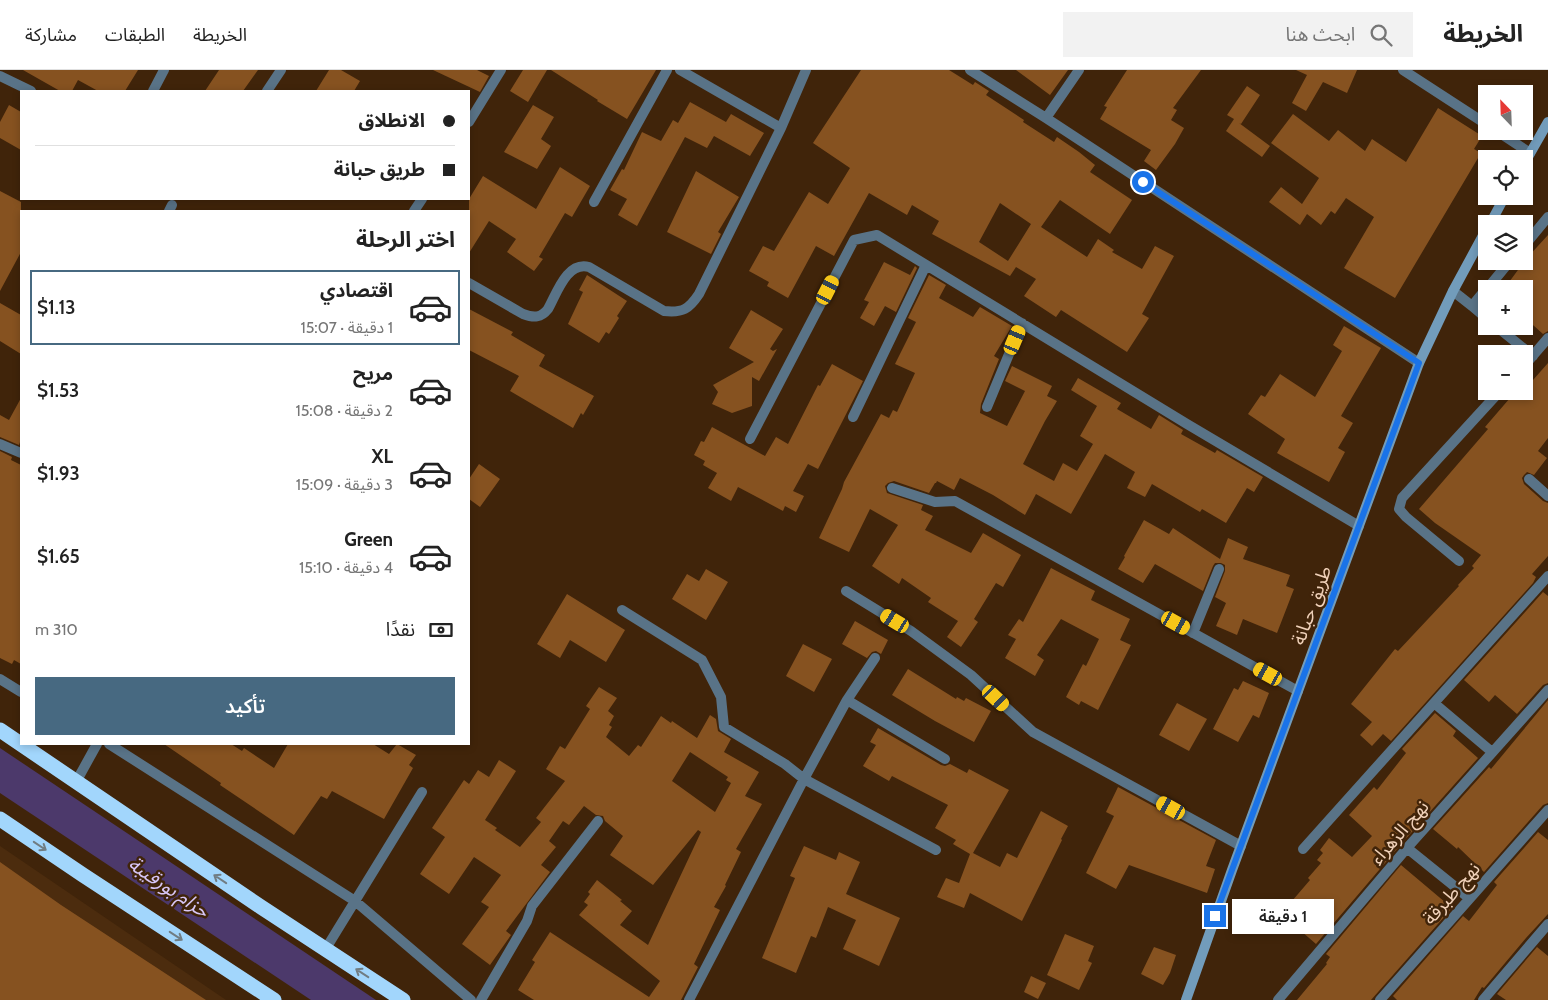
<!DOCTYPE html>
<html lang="ar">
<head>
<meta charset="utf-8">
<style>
	body { margin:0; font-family:Cabin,"Noto Sans Arabic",sans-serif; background:#f2f2f2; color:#222; direction:rtl; height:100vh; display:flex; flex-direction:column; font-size:19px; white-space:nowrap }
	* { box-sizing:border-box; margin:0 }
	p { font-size:16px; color:#767676 }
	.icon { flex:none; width:28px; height:28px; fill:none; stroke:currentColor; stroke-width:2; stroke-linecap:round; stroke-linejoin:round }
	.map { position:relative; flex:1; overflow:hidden; direction:ltr }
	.side { position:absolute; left:20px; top:140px; width:450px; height:535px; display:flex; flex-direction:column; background:#fff; border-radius:0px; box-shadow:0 2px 8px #0003; direction:rtl }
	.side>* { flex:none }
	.guide { position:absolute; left:20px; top:20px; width:450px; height:110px; border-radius:0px; box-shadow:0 2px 8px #0003; direction:rtl; display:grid; align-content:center; height:110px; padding:0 15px; background:#fff }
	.needle { width:32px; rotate:337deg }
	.buttons { position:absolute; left:1478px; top:15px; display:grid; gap:10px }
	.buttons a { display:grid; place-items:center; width:55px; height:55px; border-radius:0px; background:#fff; box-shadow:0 2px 8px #0003; font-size:25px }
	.end { position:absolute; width:22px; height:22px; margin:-11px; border:6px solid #1a73e8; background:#fff; box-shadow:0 0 0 2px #fff }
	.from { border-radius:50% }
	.bubble { position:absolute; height:35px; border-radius:0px; background:#fff; box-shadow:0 2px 8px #0003; font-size:16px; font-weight:600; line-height:35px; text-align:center; direction:rtl }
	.car { position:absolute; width:15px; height:30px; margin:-15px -8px; border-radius:6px; box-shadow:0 0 4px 1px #0007; background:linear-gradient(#f5c518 24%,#345 0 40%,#f5c518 0 76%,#345 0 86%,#f5c518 0) }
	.guide b { display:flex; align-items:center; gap:18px; height:48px; font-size:19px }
	.guide b+b { border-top:1px solid #e0e0e0 }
	.guide i { width:12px; height:12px; background:#222 }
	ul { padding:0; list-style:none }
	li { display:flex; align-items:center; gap:15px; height:75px; margin:0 10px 8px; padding:0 5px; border:2px solid transparent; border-radius:0px }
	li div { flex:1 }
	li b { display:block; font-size:19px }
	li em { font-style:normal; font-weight:600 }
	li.current { border-color:#476981 }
	li>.icon { width:45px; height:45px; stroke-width:1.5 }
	h2 { padding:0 15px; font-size:22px; line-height:60px }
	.pay { display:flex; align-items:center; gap:12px; height:55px; padding:0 15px; font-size:19px }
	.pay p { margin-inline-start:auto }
	.action { display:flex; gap:10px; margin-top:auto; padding:10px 15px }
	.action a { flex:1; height:58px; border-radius:0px; background:#476981; color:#fff; font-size:20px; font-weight:600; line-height:58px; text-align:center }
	header { display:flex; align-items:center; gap:30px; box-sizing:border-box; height:70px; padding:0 25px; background:#fff; border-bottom:1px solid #e0e0e0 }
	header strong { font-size:24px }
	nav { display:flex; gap:28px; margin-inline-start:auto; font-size:18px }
	.search { width:350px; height:45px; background:#f2f2f2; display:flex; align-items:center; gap:12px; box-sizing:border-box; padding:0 18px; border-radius:0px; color:#767676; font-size:19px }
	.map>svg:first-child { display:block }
</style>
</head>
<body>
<header>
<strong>الخريطة</strong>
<div class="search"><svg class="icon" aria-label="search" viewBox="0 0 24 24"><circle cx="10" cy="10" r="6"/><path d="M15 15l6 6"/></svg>ابحث هنا</div>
<nav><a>الخريطة</a><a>الطبقات</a><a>مشاركة</a></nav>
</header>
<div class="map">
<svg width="1548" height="930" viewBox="0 0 1548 930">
	<rect width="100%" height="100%" fill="#40240a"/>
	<path fill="#4c2c0e" d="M0,776L226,930H0Z"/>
	<path fill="#4c396b" d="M0,678L376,930H311L0,723Z"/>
	<path fill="#865220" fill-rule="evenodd" d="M23,0H138L125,21H98L78,10L72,21H60Z
		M219,0H258L243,21H205Z
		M329,0H341L360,11L354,21H316Z
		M433,0H477L489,6L480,22Z
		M523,0H547L528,32L510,21Z
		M551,0H656L627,49L597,31L598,30Z
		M861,0H949L973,15L975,12L989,21L986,25L1024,50L1023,52L1054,72L1057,67L1079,82L1095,95L1090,102L1132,130L1110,164L1060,130L1041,157L1087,187L1098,169L1114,180L1112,182L1142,199L1155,176L1174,186L1142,244L1149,248L1127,282L1061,240L1056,247L1024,226L1036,209L1016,197L1010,206L932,164L939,151L912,135L907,145L869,123L834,186L816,176L788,228L767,216L769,212L749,201L763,176L774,181L809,122L828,134L850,98L813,73ZM1000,133L1031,154L1008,191L979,172Z
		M1016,0H1068L1050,25Z
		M1127,0H1201L1173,38L1177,40L1171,50L1184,58L1175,74L1156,100L1144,91L1151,80L1100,49L1107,37L1104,36Z
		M1296,0H1357L1347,23L1323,12L1306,41L1292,33L1307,5Z
		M1247,16L1260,25L1241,54L1239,53L1270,76L1262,87L1226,61L1234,49L1227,45Z
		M690,32L726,52L731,44L764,63L750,86L714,66L707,78L685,67L637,156L618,145L627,129L610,120L622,99L624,100L642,62L661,71L673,50L678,53Z
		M9,35L21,42V80L0,68V52Z
		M533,35L554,47L541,69L551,76L537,99L504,82Z
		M1438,38L1482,66L1474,79L1481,83L1395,228L1344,198L1374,147L1346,128L1335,144L1331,141L1321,155L1307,144L1300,155L1269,132L1281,117L1302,134L1319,108L1271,73L1293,44L1329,71L1338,60L1365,81L1372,69L1406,92Z
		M560,97L590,116L572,147L565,143L539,187L543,189L534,201L507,182L516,169L489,151L469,183V129L483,106L536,139Z
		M696,101L739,127L718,162L721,164L711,184L667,162Z
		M0,121L21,132V182L0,221Z
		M1548,165V261L1543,264L1524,247V219H1504L1526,189Z
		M884,192L910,205L915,196L917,198L896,242L885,236L874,256L860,248L869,232L864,230Z
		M587,205L627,231L617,246L619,248L609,264L606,262L599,273L568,254L583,222L579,220Z
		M929,205L946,215L939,228L973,247L980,237L1012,256L994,286L999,289L981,334L980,343L1007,356L1025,321L1005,311L1012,296L1052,316L1047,326L1057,331L1045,351L1023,394L1054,411L1063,393L1077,401L1093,374L1080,366L1097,336L1071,320L1078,308L1121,333L1117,339L1151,359L1159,345L1183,360L1181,364L1215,383L1217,380L1263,407L1254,422L1247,418L1226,453L1202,439L1200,442L1152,414L1145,427L1127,418L1135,402L1105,384L1071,444L1036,424L1025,445L993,425L960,408L954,420L937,411L936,413H935L929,423L894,411L888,413L885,416L887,423L923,435L921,440L933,446L925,460L971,483L983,463L1021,485L1003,517L996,513L974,549L978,552L961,577L947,567L958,551L928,532L931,528L902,508L899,514L872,496L898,455L870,439L849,482L819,468L842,419L844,412L881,344L889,348L893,340L897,342L915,303L895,294L916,252L908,248Z
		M0,233L21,245V284L0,271Z
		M469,239L513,262L511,265L545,285L539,296L594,326L583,345L581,343L573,358L510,321L519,306L469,280Z
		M751,240L783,259L770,279L773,281L777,279L759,311L752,307V336L732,343L712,334L718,322L713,315L754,292L729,278Z
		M1344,256L1381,278L1341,346L1353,353L1338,378L1345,382L1329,412L1277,383L1285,369L1248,344L1261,325L1265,327L1280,304L1315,327L1342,281L1333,275Z
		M1548,293V368L1538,381L1547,388L1534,405L1527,402L1524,405L1522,408L1524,414L1543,431L1548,433V486L1532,504L1536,507L1533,513L1391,671L1383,664L1372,676L1360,665L1372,652L1351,634L1395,579L1398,581L1459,516L1458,515L1474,498L1472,496L1481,485L1435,453L1419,439L1488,359L1485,357L1516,321H1524V317L1532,309L1533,310Z
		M832,294L863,311L818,399L808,394L793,421L804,426L796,442L785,436L783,441L738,417L731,431L708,418L717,403L703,395L705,391L694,385L701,371L704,372L712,357L765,386L776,367L788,374L818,315L820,316Z
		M21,328V369L19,375L0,367V345L9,350Z
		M0,381L12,387L11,390L21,395V594L14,590L12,594L0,588Z
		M479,394L500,409L480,437L469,429V409Z
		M1144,450L1169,464L1173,458L1220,489L1228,468L1248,477L1243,489L1290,505L1286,516L1294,519L1277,563L1243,549L1237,565L1216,556L1226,533L1215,527L1225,501V495L1221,493H1215L1213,496L1203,521L1155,494L1143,513L1118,499L1125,487L1124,486Z
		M1051,498L1095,521L1091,530L1130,549L1120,570L1131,575L1098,640L1081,631L1079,635L1066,627L1083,594L1086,596L1099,569L1061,549L1037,585L1044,590L1035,606L1005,588L1016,569L1008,565L1019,549L1023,552Z
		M706,499L728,512L706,550L672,529L687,504L699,511Z
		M1543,522L1548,526V613L1543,615L1517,644L1495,625L1489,632L1464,610Z
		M567,524L625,560L606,592L570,570L560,588L537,574Z
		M855,551L888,570L881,584L876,581L872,582L867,588L842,574Z
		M803,574L832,589L814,622L786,606Z
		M908,599L956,629L957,627L964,631L966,628L991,641L974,672L935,651L892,625Z
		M1243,611L1269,623L1259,648L1253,645L1238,672L1213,659L1234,618L1238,620Z
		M599,617L617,628L608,641L614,646L609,655L612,657L606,667L629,686L638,675L641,677L661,646L671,653L672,651L697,668L710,645L716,649L718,661L731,669L724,682L759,702L745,726L762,734L736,779L741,782L725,815L726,816L714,837L720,840L694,894L698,897L681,930H534L518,920L535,892L532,890L550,862L649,927L660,911L579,845L588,835L584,832L590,824L588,822L597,810L622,830L620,831L632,841L620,855L648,875L701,762L698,760L653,815L610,785L623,766L605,751L603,746L596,745L584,736L569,755L563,751L549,771L556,777L541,795L550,802L506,861L511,865L490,895L462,874L489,837L481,832L501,805L474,787L449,824L420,804L445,767L432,758L464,710L469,714L478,700L489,707L499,690L516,701L485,750L497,758L495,760L520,777L541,752L536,748L565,711L546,699L560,676L565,679L590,639L586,636ZM690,682L728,707L726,710L731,713L715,742L672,711Z
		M1548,630V733L1543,735L1484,802L1458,777L1457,779L1433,759L1489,697L1491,699Z
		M1177,633L1207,649L1189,681L1159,665Z
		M1435,643L1456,661L1453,666L1478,688L1402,773L1316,874L1301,861L1313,848L1292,831L1310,810L1308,808L1321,793L1317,790L1323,783L1320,780L1329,768L1352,787L1372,766L1349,745L1374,717L1377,720L1406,683L1402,679Z
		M878,658L941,695L945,696L950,694L967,703L969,699L1009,720L973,783L1000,797L1007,783L1017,788L1041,741L1068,756L1061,769L1062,770L1022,851L970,823L964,838L937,827L946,808L959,813L970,784L953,774L956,770L935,758L948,735L892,706L889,711L863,696L876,675L870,672Z
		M164,674H231L242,681L244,678L274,698L288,674H373L389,684L397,674L416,685L409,695L413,698L384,749L332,721L327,729L321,726L294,765L220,715L221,713Z
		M1118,717L1216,770L1206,796L1215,799L1207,823L1129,795L1116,819L1086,803L1114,746L1106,742Z
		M1538,762L1548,770V844L1526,868L1484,918L1482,917L1474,930H1397L1393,926L1463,846L1469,851L1497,815L1494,812Z
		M804,776L836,790L839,782L860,792L846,824L900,848L879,896L843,879L856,850L828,837L816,868L811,866L796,903L762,888L795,808L790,806Z
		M0,792L61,835L206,930H0Z
		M1401,795L1452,838L1371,930H1297L1327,894L1326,893L1330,887L1326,884Z
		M1065,864L1094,876L1088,891L1092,893L1079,920L1047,905Z
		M1154,877L1176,885L1170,903L1163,915L1141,904Z
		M1537,877L1548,886V930H1506L1497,924Z
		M1031,906L1046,913L1038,929L1024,922Z"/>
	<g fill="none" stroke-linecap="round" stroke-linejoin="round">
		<path stroke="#597387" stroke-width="10" d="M680,0L781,58
			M970,0L1046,48L1419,293
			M1403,0L1486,54
			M0,6L31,21
			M153,21L164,0
			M267,21L281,0
			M1046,48L1079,0
			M469,52L501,0
			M1497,61L1530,83
			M594,132L667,0
			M169,141L172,135
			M414,141L422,129
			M1524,176L1548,147
			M469,213L523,244C534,248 541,248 548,239C557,223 567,191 589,197L664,241C683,243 689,239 699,224L781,58L806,0
			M1487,219L1510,191
			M1453,221L1472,236L1486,219
			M1472,236L1486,248
			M1496,256L1533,286
			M1524,296L1548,268
			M987,337L1022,253
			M853,347L926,195
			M750,369L854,170L877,165L1187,354L1359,456
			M0,374L21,383
			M1529,409L1548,426
			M892,418L935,432L955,431L1298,621
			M1459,491L1406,447L1399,439L1402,428L1500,321
			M846,521L911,561L971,605L1033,662L1241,776
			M622,540L702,590L721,627L724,657L785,694L804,709L847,630L945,689
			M1193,563L1219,499
			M0,609L21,622
			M847,630L875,588
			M1434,633L1492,682
			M109,674L355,831L471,930
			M76,712L97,674
			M1407,778L1469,828
			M1303,779L1548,506
			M325,880L422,722
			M481,930L527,851L532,836L598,751
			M689,930L804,709L936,780
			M1278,930L1407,778L1548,620
			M1380,930L1548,740
			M1483,930L1548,854"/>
		<path stroke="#729cbb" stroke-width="10" d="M1524,94L1548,52
			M1490,154L1505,126
			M1186,930L1232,800L1419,293L1453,221L1486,160"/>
		<path stroke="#a2d6fc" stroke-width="15" d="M0,660L261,837L403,930
			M0,749L83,805L274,930"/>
	</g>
	<defs><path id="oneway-shaft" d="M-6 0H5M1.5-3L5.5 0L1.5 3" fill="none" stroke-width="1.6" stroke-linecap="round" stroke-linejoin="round" transform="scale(1.25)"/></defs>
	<g stroke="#717d83">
		<use href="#oneway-shaft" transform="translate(40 776) rotate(34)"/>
		<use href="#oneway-shaft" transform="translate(220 809) rotate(-146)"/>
		<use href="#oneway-shaft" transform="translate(176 866) rotate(33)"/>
		<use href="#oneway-shaft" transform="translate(362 903) rotate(-147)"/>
	</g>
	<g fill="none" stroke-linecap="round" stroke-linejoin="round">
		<path stroke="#1a73e8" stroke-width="6" d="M1143,112L1419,293L1215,846"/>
	</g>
	<g text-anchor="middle" stroke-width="5" stroke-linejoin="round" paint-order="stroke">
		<g font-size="19" fill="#f0d1b9" stroke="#40240a">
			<text transform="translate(1311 535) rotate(-70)" y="7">طريق حبانة</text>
			<text transform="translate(1399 762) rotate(-49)" y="7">نهج الزهراء</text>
			<text transform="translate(1451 823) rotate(-49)" y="7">نهج طبرقة</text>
		</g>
		<g font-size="20" font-style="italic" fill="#d7c6f7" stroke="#40240a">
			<text transform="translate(169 817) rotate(34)" y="7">حزام بورقيبة</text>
		</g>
	</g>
</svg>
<div class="buttons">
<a><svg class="needle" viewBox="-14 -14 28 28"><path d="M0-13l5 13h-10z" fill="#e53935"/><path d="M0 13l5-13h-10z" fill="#767676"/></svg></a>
<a><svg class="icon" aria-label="locate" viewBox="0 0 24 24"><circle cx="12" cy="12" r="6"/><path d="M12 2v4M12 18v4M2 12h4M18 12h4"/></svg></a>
<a><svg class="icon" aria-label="layers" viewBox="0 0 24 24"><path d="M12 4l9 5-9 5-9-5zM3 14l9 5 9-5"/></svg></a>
<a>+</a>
<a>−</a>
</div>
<i class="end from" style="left:1143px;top:112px"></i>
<i class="end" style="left:1215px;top:846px"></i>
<div class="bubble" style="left:1232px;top:829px;width:102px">1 دقيقة</div>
<i class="car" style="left:828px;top:220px;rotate:27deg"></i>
<i class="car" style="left:1015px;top:270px;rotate:23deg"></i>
<i class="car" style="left:895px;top:551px;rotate:301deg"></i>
<i class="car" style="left:1176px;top:553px;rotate:119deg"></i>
<i class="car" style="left:1268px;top:604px;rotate:299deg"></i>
<i class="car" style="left:996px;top:628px;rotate:133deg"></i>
<i class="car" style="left:1171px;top:738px;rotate:299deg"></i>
<div class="guide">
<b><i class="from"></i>الانطلاق</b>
<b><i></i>طريق حبانة</b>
</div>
<section class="side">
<h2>اختر الرحلة</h2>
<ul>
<li class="current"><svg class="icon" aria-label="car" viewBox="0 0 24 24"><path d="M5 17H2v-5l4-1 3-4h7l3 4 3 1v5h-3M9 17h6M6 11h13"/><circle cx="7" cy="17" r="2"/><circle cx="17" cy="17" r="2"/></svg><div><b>اقتصادي</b><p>1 دقيقة · 15:07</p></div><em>$1.13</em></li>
<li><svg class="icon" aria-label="car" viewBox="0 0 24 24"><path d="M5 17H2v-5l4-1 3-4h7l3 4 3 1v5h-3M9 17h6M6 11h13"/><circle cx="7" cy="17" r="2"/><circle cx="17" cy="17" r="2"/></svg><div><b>مريح</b><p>2 دقيقة · 15:08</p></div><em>$1.53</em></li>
<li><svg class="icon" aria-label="car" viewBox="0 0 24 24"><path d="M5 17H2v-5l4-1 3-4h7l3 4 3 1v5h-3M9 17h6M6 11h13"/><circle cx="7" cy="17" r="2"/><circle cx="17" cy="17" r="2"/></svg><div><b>XL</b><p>3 دقيقة · 15:09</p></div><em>$1.93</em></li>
<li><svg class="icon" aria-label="car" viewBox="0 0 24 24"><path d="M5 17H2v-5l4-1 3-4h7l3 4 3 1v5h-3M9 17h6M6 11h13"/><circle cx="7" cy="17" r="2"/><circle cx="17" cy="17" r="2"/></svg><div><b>Green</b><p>4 دقيقة · 15:10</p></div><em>$1.65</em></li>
</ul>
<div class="pay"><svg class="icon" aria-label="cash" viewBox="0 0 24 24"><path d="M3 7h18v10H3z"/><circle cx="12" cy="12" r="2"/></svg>نقدًا<p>310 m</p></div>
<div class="action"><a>تأكيد</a></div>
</section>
</div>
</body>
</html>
